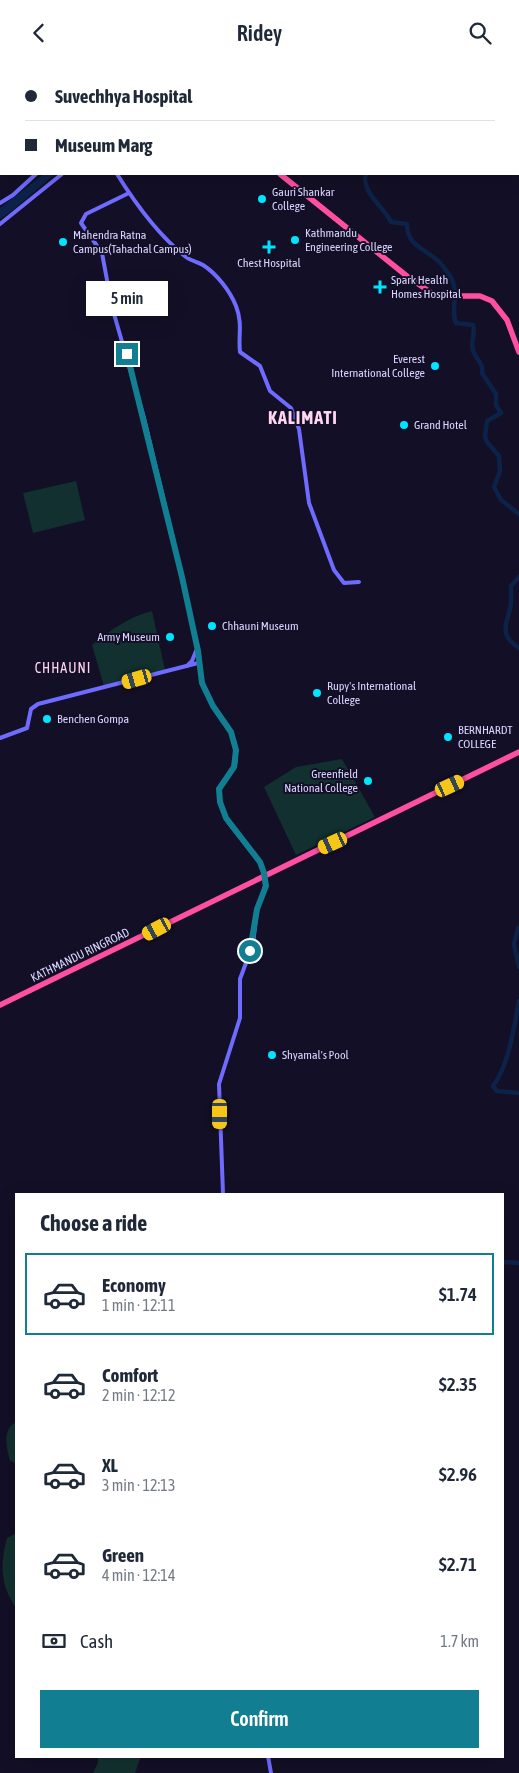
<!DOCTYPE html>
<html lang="en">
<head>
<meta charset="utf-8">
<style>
	body { margin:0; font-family:"Asap Condensed",sans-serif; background:#f2f2f3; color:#1f2937; height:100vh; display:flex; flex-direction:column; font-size:19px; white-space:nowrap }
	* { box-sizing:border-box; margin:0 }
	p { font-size:16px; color:#747a83 }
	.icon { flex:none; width:28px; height:28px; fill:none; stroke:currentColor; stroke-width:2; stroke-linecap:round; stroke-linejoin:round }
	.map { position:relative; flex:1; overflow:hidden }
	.sheet { position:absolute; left:15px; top:1128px; width:489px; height:565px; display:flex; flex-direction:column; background:#fff; border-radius:0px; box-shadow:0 5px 20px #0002 }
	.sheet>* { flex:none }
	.guide { position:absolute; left:0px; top:0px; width:520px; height:110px; box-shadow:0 5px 20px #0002; display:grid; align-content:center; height:110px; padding:0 25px; background:#fff }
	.end { position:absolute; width:22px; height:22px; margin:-11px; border:6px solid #117e91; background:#fff; box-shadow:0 0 0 2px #fff }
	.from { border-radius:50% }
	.bubble { position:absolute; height:35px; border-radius:0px; background:#fff; box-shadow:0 5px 20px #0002; font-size:16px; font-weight:600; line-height:35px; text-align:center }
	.car { position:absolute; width:15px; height:30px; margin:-15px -8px; border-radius:6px; box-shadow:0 0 4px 1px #0007; background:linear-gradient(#f5c518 24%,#345 0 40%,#f5c518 0 76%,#345 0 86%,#f5c518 0) }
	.guide b { display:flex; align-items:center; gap:18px; height:48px; font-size:19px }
	.guide b+b { border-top:1px solid #e0e1e3 }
	.guide i { width:12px; height:12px; background:#1f2937 }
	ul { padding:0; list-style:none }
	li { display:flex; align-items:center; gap:15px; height:82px; margin:0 10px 8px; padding:0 15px; border:2px solid transparent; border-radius:0px }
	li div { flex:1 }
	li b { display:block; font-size:19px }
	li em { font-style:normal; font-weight:600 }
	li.active { border-color:#117e91 }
	li>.icon { width:45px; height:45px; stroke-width:1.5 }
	h2 { padding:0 25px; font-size:22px; line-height:60px }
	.pay { display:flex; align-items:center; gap:12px; height:55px; padding:0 25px; font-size:19px }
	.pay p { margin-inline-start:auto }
	.cta { display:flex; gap:10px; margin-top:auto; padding:10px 25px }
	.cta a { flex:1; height:58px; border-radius:0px; background:#117e91; color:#fff; font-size:20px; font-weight:600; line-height:58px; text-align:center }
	header { display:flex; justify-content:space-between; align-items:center; height:65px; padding:0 25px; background:#fff; font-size:22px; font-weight:600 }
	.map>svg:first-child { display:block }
</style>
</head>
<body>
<header><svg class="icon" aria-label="back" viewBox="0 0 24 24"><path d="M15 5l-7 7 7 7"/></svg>Ridey<svg class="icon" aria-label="search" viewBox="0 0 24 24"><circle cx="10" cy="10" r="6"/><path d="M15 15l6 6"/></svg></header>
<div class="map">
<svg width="519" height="1708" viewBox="0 0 519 1708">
	<rect width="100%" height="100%" fill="#130f26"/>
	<path fill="#12302f" d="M76,416L85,455L33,468L23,428Z
		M152,546L165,605L104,621L92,580C111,565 128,552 152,546Z
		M342,694L375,752L296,790L264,722L296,702Z
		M14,1358L16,1360V1398L10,1396C7,1384 2,1367 14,1358Z
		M16,1468V1543C0,1520 0,1499 7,1473Z
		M98,1691H141L135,1708H93L98,1698Z"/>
	<path fill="#0c2248" d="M44,109H55L13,145L0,154V143Z"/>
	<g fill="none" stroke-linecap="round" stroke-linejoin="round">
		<path stroke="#0c2248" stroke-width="4.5" d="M351,1L352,0
			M366,109C360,126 384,142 391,157L407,159C407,181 424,183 437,195C440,197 450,210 451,213C460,228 450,244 456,258L473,260C476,268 470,277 473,285C475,294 484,298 482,308L496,329V340L501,348L487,356L485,371L487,377L499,391L500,406L494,422L501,435L519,449
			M519,512L511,521C511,526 511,532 511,537C509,557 496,568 519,583
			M514,879L518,863
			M514,880L519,902
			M519,936C514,962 509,1000 493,1021L497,1026L519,1028
			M502,1197L519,1198"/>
		<path stroke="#6f6bff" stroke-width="4" d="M152,1L154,0
			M117,109C135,138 158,170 186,192C191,196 198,197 203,200C217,209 230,226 236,241C243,259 238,271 240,287L260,301L270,326L291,343L299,364L309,438L334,505L344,518L359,517
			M129,128L86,149L81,158L102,188L112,242L144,353L174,478L198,586L202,619L213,641L229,663L235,678L236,692L235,701L219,724L220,737L228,757L260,797L264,808L265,821L257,845L253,879L240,914V953L219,1019L223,1129
			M0,138L13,130L36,109
			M0,159L62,109
			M187,601L192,596L196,586
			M0,673L27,663L31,644L38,639L198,598
			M268,1691L271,1708"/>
		<path stroke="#c25bff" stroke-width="4.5" d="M471,1L473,0"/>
		<path stroke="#ff4fa3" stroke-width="5.5" d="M218,0V1
			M280,109L408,212L436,231H480L492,236L507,255L519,287
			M0,940L519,687"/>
	</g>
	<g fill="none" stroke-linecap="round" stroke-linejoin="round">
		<path stroke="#117e91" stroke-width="6" d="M127,289L182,512L198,586L202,618L213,641L231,667L236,685L234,702L219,724L220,737L226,753L260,797L264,808L266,821L257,844L250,886"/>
	</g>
	<g fill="#00e5ff" stroke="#130f26" stroke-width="2">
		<circle cx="262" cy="134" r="5"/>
		<circle cx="295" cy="175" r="5"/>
		<circle cx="63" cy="177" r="5"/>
		<path d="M266.5 174.5h5v5h5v5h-5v5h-5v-5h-5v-5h5z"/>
		<path d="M377.5 214.5h5v5h5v5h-5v5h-5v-5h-5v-5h5z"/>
		<circle cx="435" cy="301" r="5"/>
		<circle cx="404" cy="360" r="5"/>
		<circle cx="212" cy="561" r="5"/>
		<circle cx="170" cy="572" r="5"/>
		<circle cx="317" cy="628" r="5"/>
		<circle cx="47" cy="654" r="5"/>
		<circle cx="448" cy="672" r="5"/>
		<circle cx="368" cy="716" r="5"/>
		<circle cx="272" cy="990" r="5"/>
	</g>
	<g text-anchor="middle" stroke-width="4" stroke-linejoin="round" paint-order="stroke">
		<g font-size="12" fill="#d9d4ff" stroke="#130f26" text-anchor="start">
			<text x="272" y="131">Gauri Shankar<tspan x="272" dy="14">College</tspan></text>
			<text x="305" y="172">Kathmandu<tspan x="305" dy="14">Engineering College</tspan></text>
			<text x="73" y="174">Mahendra Ratna<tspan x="73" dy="14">Campus(Tahachal Campus)</tspan></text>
			<text x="269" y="202" text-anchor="middle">Chest Hospital</text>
			<text x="391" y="219">Spark Health<tspan x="391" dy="14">Homes Hospital</tspan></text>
			<text x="425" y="298" text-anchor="end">Everest<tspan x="425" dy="14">International College</tspan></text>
			<text x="414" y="364">Grand Hotel</text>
			<text x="222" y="565">Chhauni Museum</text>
			<text x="160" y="576" text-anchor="end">Army Museum</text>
			<text x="327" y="625">Rupy's International<tspan x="327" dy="14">College</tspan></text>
			<text x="57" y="658">Benchen Gompa</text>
			<text x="458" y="669">BERNHARDT<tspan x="458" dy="14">COLLEGE</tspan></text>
			<text x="358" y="713" text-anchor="end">Greenfield<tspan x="358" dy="14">National College</tspan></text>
			<text x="282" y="994">Shyamal's Pool</text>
		</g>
		<g font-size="12" fill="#d9d4ff" stroke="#130f26">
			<text transform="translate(80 890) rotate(-26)" y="4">KATHMANDU RINGROAD</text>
		</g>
		<g font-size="14" letter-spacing="1" fill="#ffd6f0" stroke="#130f26">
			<text x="63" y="608">CHHAUNI</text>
		</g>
		<g font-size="18" font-weight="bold" letter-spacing="1" fill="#ffd6f0" stroke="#130f26">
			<text x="303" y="359">KALIMATI</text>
		</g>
	</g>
</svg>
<i class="end from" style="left:250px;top:886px"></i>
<i class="end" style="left:127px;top:289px"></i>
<div class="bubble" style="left:86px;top:216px;width:82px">5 min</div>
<i class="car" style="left:137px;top:614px;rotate:254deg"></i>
<i class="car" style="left:450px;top:721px;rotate:65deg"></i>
<i class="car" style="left:333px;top:778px;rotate:245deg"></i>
<i class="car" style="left:157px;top:864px;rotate:242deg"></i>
<i class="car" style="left:220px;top:1049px;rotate:180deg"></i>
<div class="guide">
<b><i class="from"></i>Suvechhya Hospital</b>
<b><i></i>Museum Marg</b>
</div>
<section class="sheet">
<h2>Choose a ride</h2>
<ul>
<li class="active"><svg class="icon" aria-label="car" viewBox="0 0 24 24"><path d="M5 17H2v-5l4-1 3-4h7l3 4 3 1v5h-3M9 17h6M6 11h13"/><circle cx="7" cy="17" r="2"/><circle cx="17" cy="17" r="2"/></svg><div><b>Economy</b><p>1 min · 12:11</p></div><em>$1.74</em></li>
<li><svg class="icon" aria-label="car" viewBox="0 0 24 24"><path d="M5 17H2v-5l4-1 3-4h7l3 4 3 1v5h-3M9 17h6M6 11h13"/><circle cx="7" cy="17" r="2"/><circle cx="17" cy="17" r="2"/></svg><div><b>Comfort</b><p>2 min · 12:12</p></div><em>$2.35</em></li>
<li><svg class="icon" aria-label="car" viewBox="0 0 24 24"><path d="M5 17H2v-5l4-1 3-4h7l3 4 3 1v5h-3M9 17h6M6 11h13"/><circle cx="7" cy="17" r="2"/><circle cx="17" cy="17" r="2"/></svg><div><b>XL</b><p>3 min · 12:13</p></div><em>$2.96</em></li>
<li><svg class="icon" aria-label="car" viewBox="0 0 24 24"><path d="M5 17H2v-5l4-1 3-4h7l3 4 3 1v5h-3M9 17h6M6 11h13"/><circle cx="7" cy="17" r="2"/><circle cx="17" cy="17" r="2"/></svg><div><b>Green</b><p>4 min · 12:14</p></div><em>$2.71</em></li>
</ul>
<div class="pay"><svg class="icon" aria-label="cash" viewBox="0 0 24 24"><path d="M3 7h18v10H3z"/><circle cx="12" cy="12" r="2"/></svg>Cash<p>1.7 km</p></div>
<div class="cta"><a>Confirm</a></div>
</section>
</div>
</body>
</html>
